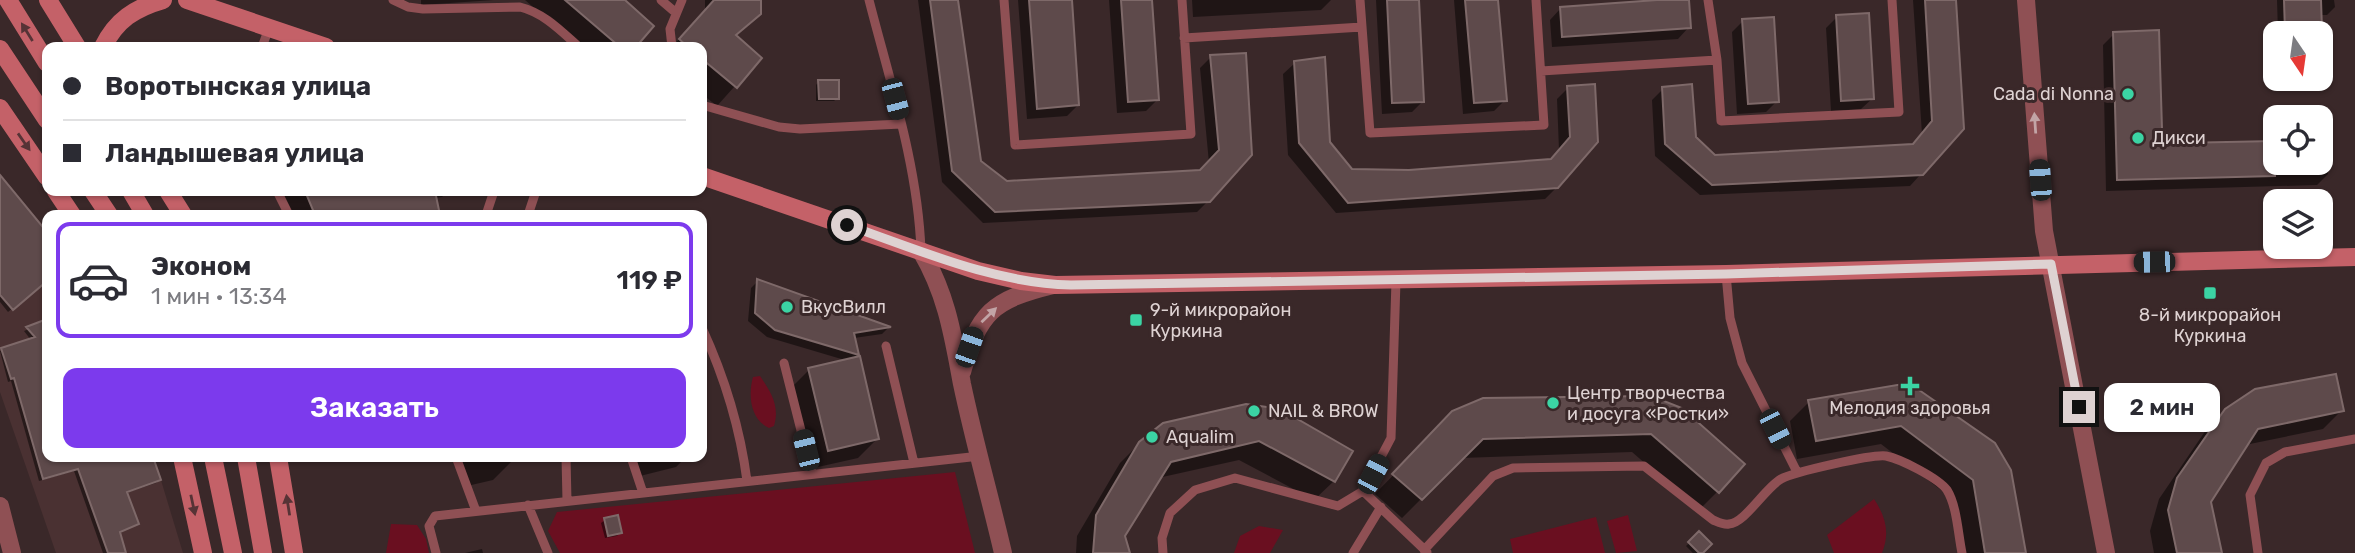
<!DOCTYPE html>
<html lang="ru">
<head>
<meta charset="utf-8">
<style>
	body { margin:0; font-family:Rubik,sans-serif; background:#f2f2f3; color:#2b2b33; height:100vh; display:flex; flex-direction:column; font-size:26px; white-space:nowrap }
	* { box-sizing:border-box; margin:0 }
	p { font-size:23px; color:#7c7c81 }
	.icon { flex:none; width:38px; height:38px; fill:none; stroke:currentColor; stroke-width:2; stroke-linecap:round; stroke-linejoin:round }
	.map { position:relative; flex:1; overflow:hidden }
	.sheet { position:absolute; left:42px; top:210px; width:665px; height:252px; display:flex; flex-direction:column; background:#fff; border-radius:14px; box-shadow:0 2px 5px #0004 }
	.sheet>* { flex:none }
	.hud { position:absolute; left:42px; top:42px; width:665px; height:154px; border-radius:14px; box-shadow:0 2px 5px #0004; display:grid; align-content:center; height:154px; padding:0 21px; background:#fff }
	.needle { width:46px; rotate:167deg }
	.controls { position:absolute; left:2263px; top:21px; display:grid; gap:14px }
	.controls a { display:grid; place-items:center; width:70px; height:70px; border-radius:14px; background:#fff; box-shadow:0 2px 5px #0004; font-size:35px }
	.end { position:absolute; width:32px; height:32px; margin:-16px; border:9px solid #ded2d2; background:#111; box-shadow:0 0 0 4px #111 }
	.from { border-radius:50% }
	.bubble { position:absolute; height:49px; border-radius:14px; background:#fff; box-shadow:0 2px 5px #0004; font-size:23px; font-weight:600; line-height:49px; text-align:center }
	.car { position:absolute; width:21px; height:42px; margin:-21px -10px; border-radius:9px; box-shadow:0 0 5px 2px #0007; background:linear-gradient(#222 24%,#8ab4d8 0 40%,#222 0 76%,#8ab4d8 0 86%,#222 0) }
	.hud b { display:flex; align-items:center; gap:24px; height:66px; font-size:26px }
	.hud b+b { border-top:2px solid #e1e1e2 }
	.hud i { width:18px; height:18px; background:#2b2b33 }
	ul { padding:12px 0 0; list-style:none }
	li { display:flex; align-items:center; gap:21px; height:116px; margin:0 14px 10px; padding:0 7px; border:4px solid transparent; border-radius:14px }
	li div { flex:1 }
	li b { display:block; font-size:26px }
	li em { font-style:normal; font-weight:600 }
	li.active { border-color:#7c3aed }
	li>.icon { width:63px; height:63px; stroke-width:1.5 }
	.cta { display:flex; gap:14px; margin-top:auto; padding:14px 21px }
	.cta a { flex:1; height:80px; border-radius:14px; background:#7c3aed; color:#fff; font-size:28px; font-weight:600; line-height:80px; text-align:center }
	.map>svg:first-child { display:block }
</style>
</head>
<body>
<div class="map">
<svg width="2355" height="553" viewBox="0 0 2355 553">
	<rect width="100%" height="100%" fill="#3a2829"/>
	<path fill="#4a3132" d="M0,174L47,230V457H154L183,553H56L0,392Z"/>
	<path fill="#6a0f20" d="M760,376C771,392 780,406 774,426L769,428C750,419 748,395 753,377Z
		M955,472L975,553H560L548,531L557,512Z
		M1874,499C1886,517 1890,533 1882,553H1834L1827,535Z
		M1628,515L1637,551L1616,553L1607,521Z
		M1596,517L1605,553H1513L1510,539Z
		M391,524L417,525L426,539L429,553H386Z
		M1259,526L1283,530L1270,553H1234L1240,536Z"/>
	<path fill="#0007" d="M421,0H494L421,5Z
		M525,0H623L651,26L633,47H579Z
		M705,0H760L759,14L736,36L760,58L717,106L702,94V47H672L705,10Z
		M918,0H956L979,162L1006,182L1200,171L1209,163L1200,68L1211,57L1244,55L1208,201L1197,212L983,223L942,182Z
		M1018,0H1070L1078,105L1067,116L1027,119Z
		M1109,0H1150L1157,100L1146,111L1117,113Z
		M1192,0H1331L1321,10L1193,17Z
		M1376,0H1417L1423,101L1412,112L1382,114Z
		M1454,0H1496L1505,100L1494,111L1463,114Z
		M1687,0L1689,27L1678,39L1552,47L1550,20L1561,8Z
		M1913,0H1954L1962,129L1910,186L1700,195L1655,156L1652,100L1663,89L1694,138L1714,157L1912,145L1922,134Z
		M2277,0H2334L2335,7L2327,15H2320L2321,29L2317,33H2278Z
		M1837,17L1873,98L1861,109L1831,111L1826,28Z
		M1743,21L1777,101L1766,112L1737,114L1732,32Z
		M2114,34L2160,130L2177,144L2275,142V163H2320V141H2327L2328,174L2317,185L2106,191L2103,45Z
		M1295,63L1328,142L1351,170L1409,172L1550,161L1559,150L1557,99L1568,88L1593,86L1557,187L1545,199L1336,213L1288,155L1283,74Z
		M819,81L837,98L834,101H816V85Z
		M0,178L47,235V280L8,312L0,302Z
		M282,191H448L442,197L435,198L438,215H292Z
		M758,281L888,328L882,334L854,338L858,354L852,360L877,439L858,458L809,469L790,389L809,370L848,361L767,337L748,321L751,288Z
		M47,321V457H151L159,480L156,483L126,493L137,524L118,533L125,553H103L74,471L39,481L11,381L8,382L0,351L31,340L24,331Z
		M1909,385L2024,553H1963L1954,500L1881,444L1797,459L1790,421L1809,402Z
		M1681,409L1718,491L1699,510L1632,452L1462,458L1402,518L1375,494L1434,433Z
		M2226,410H2342L2323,429L2245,445L2209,502L2220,553H2154L2150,531L2159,499L2206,430Z
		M1163,425L1351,451L1334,481L1314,500L1239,460L1158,478L1123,535L1128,553H1076L1077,536L1120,463L1140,443Z
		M457,457H516L493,480L467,486Z
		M631,457H686L676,467L636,477Z
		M605,520L620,532L617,536L605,538L601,523Z
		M1699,534L1701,553H1693L1686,546Z
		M482,549L483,553H465Z"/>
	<path fill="#5e4a4b" stroke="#7e6969" stroke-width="2" d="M565,0H625L654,26L636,47H620Z
		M714,0H761V14L736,35L762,58L737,88L702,59V47H688L679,39Z
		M930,0H958L981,161L1007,181L1200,170L1219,150L1210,55L1246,53L1252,155L1210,202L995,212L952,171Z
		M1029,0H1072L1079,105L1037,109Z
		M1121,0H1152L1159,100L1128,102Z
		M1387,0H1419L1424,102L1392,103Z
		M1465,0H1498L1507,101L1474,103Z
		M1657,0H1689L1691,28L1562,37L1560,7Z
		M1925,0H1956L1964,129L1923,175L1712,185L1665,144L1662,87L1692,84L1696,137L1715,155L1913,144L1932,121Z
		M2284,0H2321L2322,30L2285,32Z
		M1869,13L1874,99L1841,101L1836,15Z
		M1774,17L1779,102L1748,104L1742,19Z
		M2159,30L2162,129L2178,143L2275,141V176L2117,180L2113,32Z
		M1325,57L1330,142L1352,169L1409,170L1551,159L1570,137L1567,86L1595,84L1598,142L1558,188L1348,203L1299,143L1294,61Z
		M818,80H839V99H819Z
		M0,175L47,232V281L13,310L0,295Z
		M305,191H435L440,215H315Z
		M757,279L891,327L854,333L859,355L775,330L755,313Z
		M47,319V457H153L161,480L127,492L139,524L120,532L126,553H108L78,469L43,479L14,378L11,379L1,348L35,337L26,327Z
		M860,356L879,439L828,451L808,368Z
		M2336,374L2344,411L2258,429L2211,502L2222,553H2177L2168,510L2177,478L2225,409L2255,389Z
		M1909,383L1995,443L2011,470L2026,553H1985L1973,480L1901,426L1816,441L1808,400Z
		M1651,396L1682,408L1745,464L1719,493L1651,434L1483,439L1422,500L1392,474L1452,411L1483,398Z
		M1246,404L1280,409L1353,451L1335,482L1259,441L1171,462L1125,536L1130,553H1093L1096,515L1139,442L1163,423Z
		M618,515L622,533L608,536L604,518Z
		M1699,531L1712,544L1703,553H1699L1688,542Z"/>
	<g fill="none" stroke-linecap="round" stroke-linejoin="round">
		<path stroke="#8f5054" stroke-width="9" d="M393,0L408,7L423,9L520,7C544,13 561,31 579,47
			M661,0L675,12
			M869,0C890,82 918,166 921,251
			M1004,0L1015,145L1191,134L1182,0
			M1360,0L1370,133L1544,125L1536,0
			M1708,0L1717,60L1721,121L1899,112L1892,0
			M1184,38L1362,27
			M262,47L269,28
			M672,47L670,29L682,0
			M1541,71L1717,60
			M702,105L779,127L800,129L901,124
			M277,191L289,215
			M486,215L494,191
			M528,215L536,191
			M1726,274L1730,318L1742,363L1797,472
			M702,328C725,378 740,427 747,481
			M886,346L914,463
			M784,363L812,474
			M456,457L476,511
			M566,457L567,501
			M631,457L643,493
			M1363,491L1427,552
			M528,505L548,553
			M1424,550L1493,476L1513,468L1644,466L1713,520C1718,522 1723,525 1729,524C1745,523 1765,488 1781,479C1794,472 1872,454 1886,456C1901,459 1938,478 1947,490C1957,506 1958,534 1962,553
			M436,553L429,526L435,516L980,456
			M1163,553L1162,538L1170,513L1195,490L1235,478L1338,506L1363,491L1391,438L1396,281
			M1353,553L1381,507
			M2258,553L2250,495L2266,463L2285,452L2355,439"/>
		<path stroke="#8f5054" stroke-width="18" d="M2026,0L2044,231L2106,553
			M921,251C947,295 953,336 962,384C974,441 990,497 1003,553
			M962,372C979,312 992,300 1053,285
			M0,506L12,553"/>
		<path stroke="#c46168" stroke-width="18" d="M8,0L47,63
			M48,0L77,47
			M187,0L326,47
			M103,47C116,20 135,8 163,0
			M0,49L47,120
			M0,108L47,177
			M702,176L978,271L1021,281L1055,285L1726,274L2355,257
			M56,191L72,215
			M93,191L109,215
			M131,191L145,215
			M168,191L183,215
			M182,457L203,553
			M213,457L233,553
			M246,457L263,553
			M278,457L294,553"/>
	</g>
	<defs><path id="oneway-solid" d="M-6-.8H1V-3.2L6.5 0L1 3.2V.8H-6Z" transform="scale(1.75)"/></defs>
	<g fill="#563336">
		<use href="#oneway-solid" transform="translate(27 32) rotate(-122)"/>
		<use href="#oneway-solid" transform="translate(24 142) rotate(55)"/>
		<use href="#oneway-solid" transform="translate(193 505) rotate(78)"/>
		<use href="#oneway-solid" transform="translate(288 505) rotate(-99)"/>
	</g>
	<g fill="#c2a4a6">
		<use href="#oneway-solid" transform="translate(2035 123) rotate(-94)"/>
		<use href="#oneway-solid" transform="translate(989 315) rotate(-44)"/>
	</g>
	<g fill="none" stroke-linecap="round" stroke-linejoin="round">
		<path stroke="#ded2d2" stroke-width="9" d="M847,225C919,250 993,283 1071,285L1726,274L2051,264L2079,407"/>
	</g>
	<g fill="#3bd4a4" stroke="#3a2829" stroke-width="2.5">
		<circle cx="2128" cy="94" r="7"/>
		<circle cx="2138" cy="138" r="7"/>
		<rect x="2203" y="286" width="14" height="14" rx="3.5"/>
		<circle cx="787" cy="307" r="7"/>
		<rect x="1129" y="313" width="14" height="14" rx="3.5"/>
		<path d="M1906.5 375.5h7v7h7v7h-7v7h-7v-7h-7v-7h7z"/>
		<circle cx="1553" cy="403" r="7"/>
		<circle cx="1254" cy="411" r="7"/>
		<circle cx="1152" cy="437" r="7"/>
	</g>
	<g text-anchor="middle" stroke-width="6" stroke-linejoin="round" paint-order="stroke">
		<g font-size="18" fill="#ded2d2" stroke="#3a2829" text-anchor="start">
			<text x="2114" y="100" text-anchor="end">Cada di Nonna</text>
			<text x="2152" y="144">Дикси</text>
			<text x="801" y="313">ВкусВилл</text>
			<text x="1150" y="316">9-й микрорайон<tspan x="1150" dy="21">Куркина</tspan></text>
			<text x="2210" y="321" text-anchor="middle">8-й микрорайон<tspan x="2210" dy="21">Куркина</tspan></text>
			<text x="1567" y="399">Центр творчества<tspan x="1567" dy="21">и досуга «Ростки»</tspan></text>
			<text x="1910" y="414" text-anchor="middle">Мелодия здоровья</text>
			<text x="1268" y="417">NAIL &amp; BROW</text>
			<text x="1166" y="443">Aqualim</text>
		</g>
	</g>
</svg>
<div class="controls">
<a><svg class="needle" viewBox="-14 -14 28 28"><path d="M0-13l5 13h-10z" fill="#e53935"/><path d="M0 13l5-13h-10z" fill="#7c7c81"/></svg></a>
<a><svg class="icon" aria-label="locate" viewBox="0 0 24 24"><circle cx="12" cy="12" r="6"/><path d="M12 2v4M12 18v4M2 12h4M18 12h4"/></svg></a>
<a><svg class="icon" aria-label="layers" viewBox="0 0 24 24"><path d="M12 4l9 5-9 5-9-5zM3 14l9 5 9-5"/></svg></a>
</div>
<i class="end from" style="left:847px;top:225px"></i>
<i class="end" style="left:2079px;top:407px"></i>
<div class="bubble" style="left:2104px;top:383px;width:116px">2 мин</div>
<i class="car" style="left:895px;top:99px;rotate:165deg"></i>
<i class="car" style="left:2040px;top:180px;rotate:356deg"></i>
<i class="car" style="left:2154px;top:262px;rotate:269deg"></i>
<i class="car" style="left:969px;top:347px;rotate:19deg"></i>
<i class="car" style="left:1775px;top:429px;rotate:153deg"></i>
<i class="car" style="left:806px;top:450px;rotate:346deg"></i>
<i class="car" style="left:1373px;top:474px;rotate:28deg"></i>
<div class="hud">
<b><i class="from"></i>Воротынская улица</b>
<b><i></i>Ландышевая улица</b>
</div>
<section class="sheet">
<ul>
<li class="active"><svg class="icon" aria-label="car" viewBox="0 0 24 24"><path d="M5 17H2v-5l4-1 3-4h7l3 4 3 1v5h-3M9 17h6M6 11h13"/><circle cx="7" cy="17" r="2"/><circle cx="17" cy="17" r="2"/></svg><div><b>Эконом</b><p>1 мин · 13:34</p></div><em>119 ₽</em></li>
</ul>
<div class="cta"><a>Заказать</a></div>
</section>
</div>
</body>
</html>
